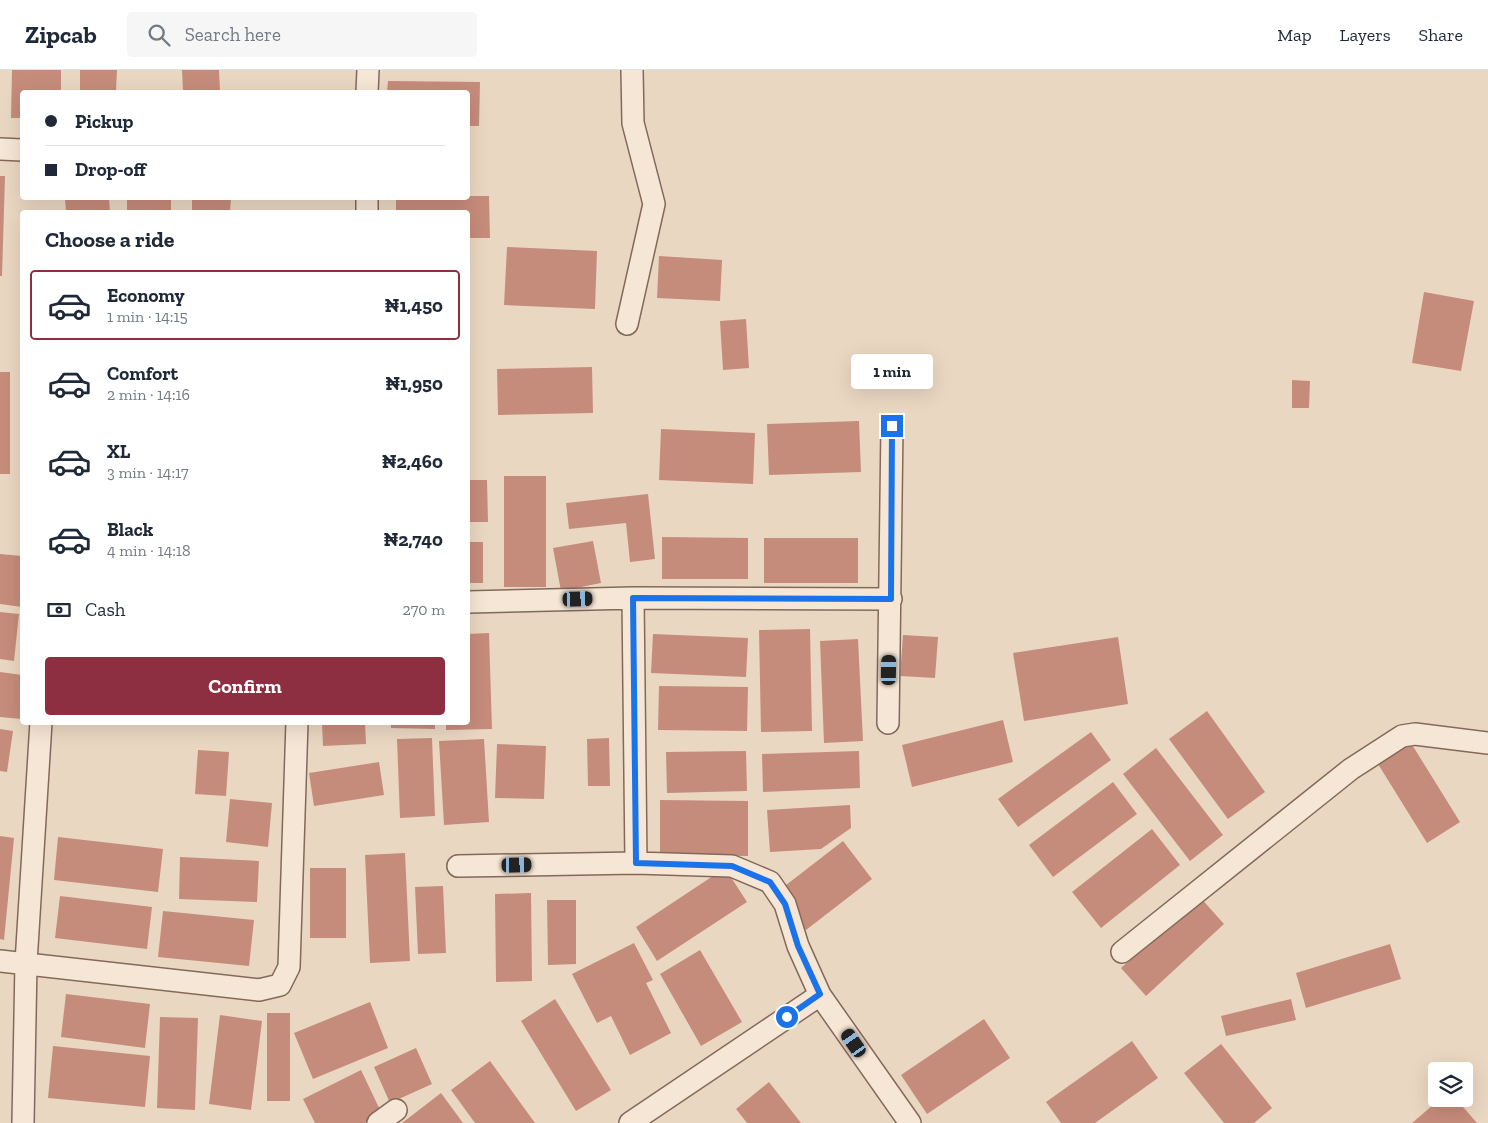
<!DOCTYPE html>
<html lang="en">
<head>
<meta charset="utf-8">
<style>
	body { margin:0; font-family:"Zilla Slab",serif; background:#f6f6f7; color:#1f2937; height:100vh; display:flex; flex-direction:column; font-size:19px; white-space:nowrap }
	* { box-sizing:border-box; margin:0 }
	p { font-size:16px; color:#747a83 }
	.icon { flex:none; width:28px; height:28px; fill:none; stroke:currentColor; stroke-width:2; stroke-linecap:round; stroke-linejoin:round }
	.map { position:relative; flex:1; overflow:hidden }
	.panel { position:absolute; left:20px; top:140px; width:450px; height:515px; display:flex; flex-direction:column; background:#fff; border-radius:5px; box-shadow:0 5px 20px #0002 }
	.panel>* { flex:none }
	.top-card { position:absolute; left:20px; top:20px; width:450px; height:110px; border-radius:5px; box-shadow:0 5px 20px #0002; display:grid; align-content:center; height:110px; padding:0 25px; background:#fff }
	.controls { position:absolute; left:1428px; top:992px; display:grid; gap:10px }
	.controls a { display:grid; place-items:center; width:45px; height:45px; border-radius:5px; background:#fff; box-shadow:0 5px 20px #0002; font-size:25px }
	.end { position:absolute; width:22px; height:22px; margin:-11px; border:6px solid #1a73e8; background:#fff; box-shadow:0 0 0 2px #fff }
	.from { border-radius:50% }
	.bubble { position:absolute; height:35px; border-radius:5px; background:#fff; box-shadow:0 5px 20px #0002; font-size:16px; font-weight:700; line-height:35px; text-align:center }
	.car { position:absolute; width:15px; height:30px; margin:-15px -8px; border-radius:6px; box-shadow:0 0 4px 1px #0007; background:linear-gradient(#222 24%,#8ab4d8 0 40%,#222 0 76%,#8ab4d8 0 86%,#222 0) }
	.top-card b { display:flex; align-items:center; gap:18px; height:48px; font-size:19px }
	.top-card b+b { border-top:1px solid #e0e1e3 }
	.top-card i { width:12px; height:12px; background:#1f2937 }
	ul { padding:0; list-style:none }
	li { display:flex; align-items:center; gap:15px; height:70px; margin:0 10px 8px; padding:0 15px; border:2px solid transparent; border-radius:5px }
	li div { flex:1 }
	li b { display:block; font-size:19px }
	li em { font-style:normal; font-weight:700 }
	li.on { border-color:#8e2f41 }
	li>.icon { width:45px; height:45px; stroke-width:1.5 }
	h2 { padding:0 25px; font-size:22px; line-height:60px }
	.pay { display:flex; align-items:center; gap:12px; height:55px; padding:0 25px; font-size:19px }
	.pay p { margin-inline-start:auto }
	.action { display:flex; gap:10px; margin-top:auto; padding:10px 25px }
	.action a { flex:1; height:58px; border-radius:5px; background:#8e2f41; color:#fff; font-size:20px; font-weight:700; line-height:58px; text-align:center }
	header { display:flex; align-items:center; gap:30px; box-sizing:border-box; height:70px; padding:0 25px; background:#fff; border-bottom:1px solid #e0e1e3 }
	header strong { font-size:24px }
	nav { display:flex; gap:28px; margin-inline-start:auto; font-size:18px }
	.search { width:350px; height:45px; background:#f6f6f7; display:flex; align-items:center; gap:12px; box-sizing:border-box; padding:0 18px; border-radius:5px; color:#747a83; font-size:19px }
	.map>svg:first-child { display:block }
</style>
</head>
<body>
<header>
<strong>Zipcab</strong>
<div class="search"><svg class="icon" aria-label="search" viewBox="0 0 24 24"><circle cx="10" cy="10" r="6"/><path d="M15 15l6 6"/></svg>Search here</div>
<nav><a>Map</a><a>Layers</a><a>Share</a></nav>
</header>
<div class="map">
<svg width="1488" height="1053" viewBox="0 0 1488 1053">
	<rect width="100%" height="100%" fill="#ead7c2"/>
	<path fill="#c68c7b" d="M12,0H61V22H22V48H11Z
		M80,0H117L116,22H80Z
		M182,0H219L220,22H183Z
		M388,11L480,12L479,56H468V22H387Z
		M0,106H5L2,206H0Z
		M468,126H489L490,168H468V142H396V128Z
		M65,128H109L110,142H66Z
		M127,128H171V142H127Z
		M192,128H231L230,142H192Z
		M507,177L597,181L595,239L504,235Z
		M659,186L722,190L720,231L657,228Z
		M1424,222L1474,231L1461,301L1412,293Z
		M746,249L749,298L723,300L720,251Z
		M592,297L593,343L498,345L497,299Z
		M0,302H10V404H0Z
		M1292,310L1310,311L1309,338H1292Z
		M859,351L861,402L769,405L767,354Z
		M661,359L755,363L753,414L659,410Z
		M504,406H546V517H504Z
		M468,410H487L488,452H468Z
		M648,424L655,489L630,492L626,453L569,459L566,433Z
		M662,467L748,468V509H662Z
		M764,468H858V513H764Z
		M593,471L601,513L561,521L553,478Z
		M468,472H483V513H468Z
		M0,484L22,486V537L0,534Z
		M0,542L19,544L14,591L0,589Z
		M810,559L812,661L761,662L759,560Z
		M489,563L492,659L446,660V652H468V564Z
		M653,564L748,568L746,607L651,603Z
		M903,565L938,567L935,608L900,606Z
		M1118,567L1128,634L1024,651L1013,583Z
		M858,569L863,671L824,673L820,571Z
		M0,602L22,605V649L0,647Z
		M659,616L748,617L747,661L658,660Z
		M1207,641L1265,722L1228,749L1169,669Z
		M1003,650L1013,692L912,717L902,675Z
		M322,652H365L366,674L323,676Z
		M391,652H435V659L391,658Z
		M0,659L13,661L7,702L0,701Z
		M1091,662L1111,690L1018,757L998,729Z
		M432,668L435,746L400,748L397,669Z
		M609,668L610,716H588L587,669Z
		M484,669L489,752L444,755L439,671Z
		M1411,673L1460,752L1427,773L1378,694Z
		M497,674L546,676L544,729L495,728Z
		M1156,678L1223,765L1190,791L1123,704Z
		M198,680L229,682L226,726L195,724Z
		M746,681L747,721L667,723L666,682Z
		M859,681L860,718L763,722L762,684Z
		M379,692L384,725L314,736L309,703Z
		M1113,712L1137,744L1053,807L1029,775Z
		M230,729L272,733L268,777L226,772Z
		M660,730L748,731V786L660,785Z
		M850,735L851,758L821,779L770,782L767,740Z
		M1152,759L1180,795L1101,858L1072,822Z
		M0,766L14,768L4,870L0,869Z
		M58,767L163,779L158,822L54,810Z
		M843,771L872,809L806,860L777,822Z
		M405,783L410,891L370,893L365,785Z
		M180,787L259,791L257,832L179,829Z
		M310,798H346V868H310Z
		M725,798L747,832L657,891L636,857Z
		M443,816L446,883L418,884L415,817Z
		M531,823L532,911L496,912L495,824Z
		M60,826L152,837L147,879L55,868Z
		M1199,826L1224,854L1146,926L1121,898Z
		M547,830H576V894L548,895Z
		M163,841L254,850L249,896L158,887Z
		M634,873L653,910L646,913L671,963L630,985L611,946L597,953L572,904Z
		M1390,874L1401,909L1306,938L1296,903Z
		M700,880L742,952L701,976L660,904Z
		M66,924L150,934L145,978L61,967Z
		M555,929L611,1020L576,1041L521,951Z
		M1291,929L1296,950L1226,966L1221,946Z
		M370,932L388,978L313,1009L294,963Z
		M267,943H290V1031H267Z
		M220,945L262,951L251,1040L209,1034Z
		M160,947L198,948L195,1040L157,1038Z
		M984,949L1010,988L927,1044L901,1005Z
		M1132,971L1158,1008L1095,1053H1061L1046,1032Z
		M1221,974L1272,1038L1254,1053H1224L1184,1003Z
		M53,976L150,986L145,1037L48,1028Z
		M416,978L432,1014L390,1033L374,997Z
		M490,991L535,1053H475L451,1020Z
		M361,1000L382,1044L365,1053H315L303,1029Z
		M769,1012L801,1053H747L736,1039Z
		M441,1023L463,1053H402Z
		M1440,1029H1456L1477,1053H1412Z"/>
	<g fill="none" stroke-linecap="round" stroke-linejoin="round">
		<defs>
			<path id="minor" d="M367,22L368,0
				M0,79L22,80
				M367,128V142
				M627,254L654,134L633,53L632,0
				M633,528L636,793
				M468,532L633,528L891,529
				M888,653L892,356
				M458,796L636,793L732,796L770,812L785,834L798,876L820,925L910,1053
				M1122,882L1351,699L1402,666L1415,664L1488,673
				M0,891L259,920L280,915L289,897L297,652
				M23,1053L26,893L41,652
				M378,1053L396,1040
				M630,1053L820,925"/>
		</defs>
		<use href="#minor" stroke="#83695b" stroke-width="24"/>
		<use href="#minor" stroke="#f6e6d5" stroke-width="21"/>
	</g>
	<g fill="none" stroke-linecap="round" stroke-linejoin="round">
		<path stroke="#1a73e8" stroke-width="6" d="M787,947L820,924L798,876L785,834L770,812L732,796L636,793L633,528L891,529L892,356"/>
	</g>
</svg>
<div class="controls">
<a><svg class="icon" aria-label="layers" viewBox="0 0 24 24"><path d="M12 4l9 5-9 5-9-5zM3 14l9 5 9-5"/></svg></a>
</div>
<i class="end from" style="left:787px;top:947px"></i>
<i class="end" style="left:892px;top:356px"></i>
<div class="bubble" style="left:851px;top:284px;width:82px">1 min</div>
<i class="car" style="left:578px;top:529px;rotate:88deg"></i>
<i class="car" style="left:889px;top:600px;rotate:1deg"></i>
<i class="car" style="left:517px;top:795px;rotate:89deg"></i>
<i class="car" style="left:854px;top:973px;rotate:325deg"></i>
<div class="top-card">
<b><i class="from"></i>Pickup</b>
<b><i></i>Drop-off</b>
</div>
<section class="panel">
<h2>Choose a ride</h2>
<ul>
<li class="on"><svg class="icon" aria-label="car" viewBox="0 0 24 24"><path d="M5 17H2v-5l4-1 3-4h7l3 4 3 1v5h-3M9 17h6M6 11h13"/><circle cx="7" cy="17" r="2"/><circle cx="17" cy="17" r="2"/></svg><div><b>Economy</b><p>1 min · 14:15</p></div><em>₦1,450</em></li>
<li><svg class="icon" aria-label="car" viewBox="0 0 24 24"><path d="M5 17H2v-5l4-1 3-4h7l3 4 3 1v5h-3M9 17h6M6 11h13"/><circle cx="7" cy="17" r="2"/><circle cx="17" cy="17" r="2"/></svg><div><b>Comfort</b><p>2 min · 14:16</p></div><em>₦1,950</em></li>
<li><svg class="icon" aria-label="car" viewBox="0 0 24 24"><path d="M5 17H2v-5l4-1 3-4h7l3 4 3 1v5h-3M9 17h6M6 11h13"/><circle cx="7" cy="17" r="2"/><circle cx="17" cy="17" r="2"/></svg><div><b>XL</b><p>3 min · 14:17</p></div><em>₦2,460</em></li>
<li><svg class="icon" aria-label="car" viewBox="0 0 24 24"><path d="M5 17H2v-5l4-1 3-4h7l3 4 3 1v5h-3M9 17h6M6 11h13"/><circle cx="7" cy="17" r="2"/><circle cx="17" cy="17" r="2"/></svg><div><b>Black</b><p>4 min · 14:18</p></div><em>₦2,740</em></li>
</ul>
<div class="pay"><svg class="icon" aria-label="cash" viewBox="0 0 24 24"><path d="M3 7h18v10H3z"/><circle cx="12" cy="12" r="2"/></svg>Cash<p>270 m</p></div>
<div class="action"><a>Confirm</a></div>
</section>
</div>
</body>
</html>
